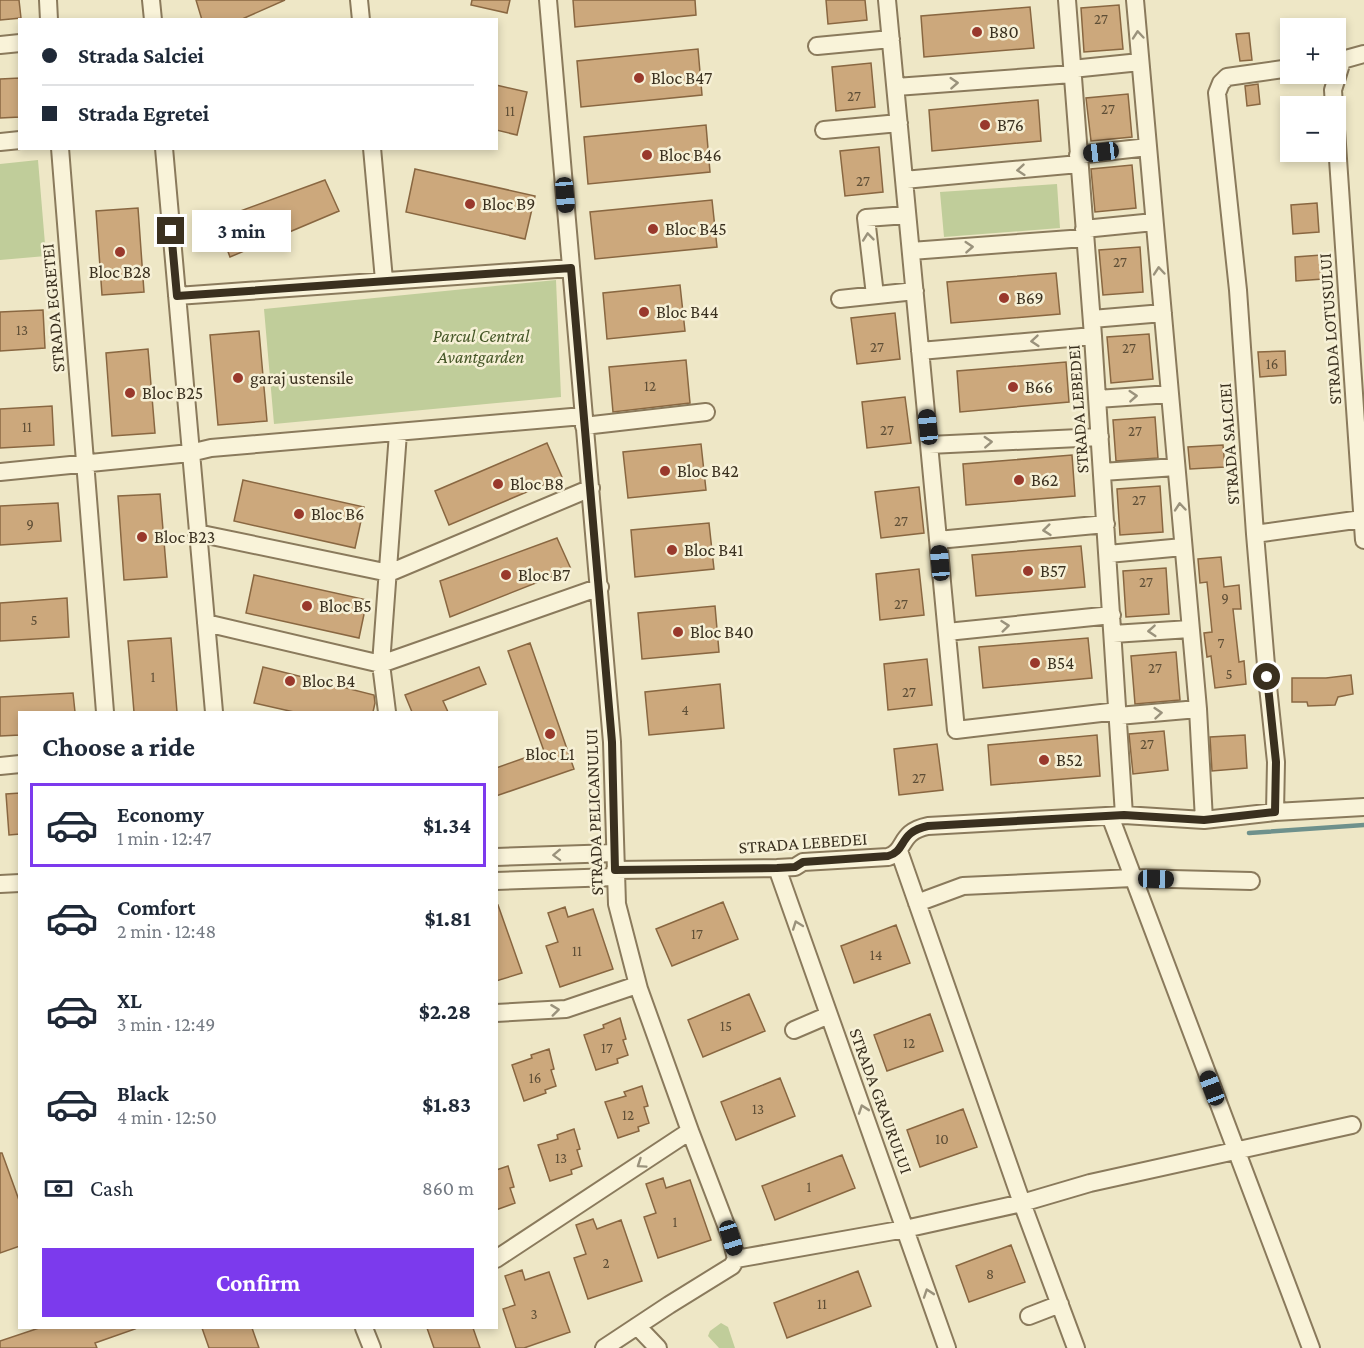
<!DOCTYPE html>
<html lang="en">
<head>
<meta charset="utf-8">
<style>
	body { margin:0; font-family:"Crimson Pro",serif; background:#f6f6f7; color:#1f2937; height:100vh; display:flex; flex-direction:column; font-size:22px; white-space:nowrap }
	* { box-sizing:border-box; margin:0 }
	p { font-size:20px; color:#747a83 }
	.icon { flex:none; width:33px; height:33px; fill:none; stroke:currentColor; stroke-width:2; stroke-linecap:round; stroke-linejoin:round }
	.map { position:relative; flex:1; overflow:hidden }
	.side { position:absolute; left:18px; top:711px; width:480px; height:618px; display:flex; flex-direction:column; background:#fff; border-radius:0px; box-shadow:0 3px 9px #0003 }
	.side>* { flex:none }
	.guide { position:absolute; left:18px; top:18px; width:480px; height:132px; border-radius:0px; box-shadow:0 3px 9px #0003; display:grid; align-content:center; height:132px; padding:0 24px; background:#fff }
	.tools { position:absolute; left:1280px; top:18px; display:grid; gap:12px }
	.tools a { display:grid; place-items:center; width:66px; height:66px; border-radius:0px; background:#fff; box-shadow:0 3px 9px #0003; font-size:30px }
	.end { position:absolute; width:27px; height:27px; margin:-14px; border:8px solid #3a301f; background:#fff; box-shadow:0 0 0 3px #fff }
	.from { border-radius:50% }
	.bubble { position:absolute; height:42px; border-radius:0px; background:#fff; box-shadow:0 3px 9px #0003; font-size:20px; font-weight:700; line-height:42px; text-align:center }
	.car { position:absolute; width:18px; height:36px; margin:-18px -9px; border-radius:8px; box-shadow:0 0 4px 2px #0007; background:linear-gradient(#222 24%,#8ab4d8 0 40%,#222 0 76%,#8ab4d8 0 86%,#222 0) }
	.guide b { display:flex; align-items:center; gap:21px; height:57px; font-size:22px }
	.guide b+b { border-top:2px solid #e0e1e3 }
	.guide i { width:15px; height:15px; background:#1f2937 }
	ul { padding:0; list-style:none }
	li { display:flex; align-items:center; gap:18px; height:84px; margin:0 12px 9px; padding:0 12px; border:3px solid transparent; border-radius:0px }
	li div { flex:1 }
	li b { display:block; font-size:22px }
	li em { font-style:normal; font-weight:700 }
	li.active { border-color:#7c3aed }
	li>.icon { width:54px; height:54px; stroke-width:1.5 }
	h2 { padding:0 24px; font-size:27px; line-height:72px }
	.pay { display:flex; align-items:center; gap:15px; height:66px; padding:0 24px; font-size:22px }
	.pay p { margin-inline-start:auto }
	.cta { display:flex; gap:12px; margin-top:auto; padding:12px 24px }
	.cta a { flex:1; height:69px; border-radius:0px; background:#7c3aed; color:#fff; font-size:24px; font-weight:700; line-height:69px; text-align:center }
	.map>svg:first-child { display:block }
</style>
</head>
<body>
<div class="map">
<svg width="1364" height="1348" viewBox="0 0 1364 1348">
	<rect width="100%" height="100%" fill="#eee7c6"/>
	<path fill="#c0cd9a" d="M38,160L46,256L0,260V164Z
		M1057,184L1060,228L944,237L940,192Z
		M556,280L561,397L274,424L264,309Z
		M721,1323L728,1327L735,1348H719L708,1336L710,1331Z"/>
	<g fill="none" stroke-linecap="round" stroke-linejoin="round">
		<path stroke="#6e918c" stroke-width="4.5" d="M1249,833L1364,825"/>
	</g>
	<path fill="#cca87c" stroke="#896741" stroke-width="1.5" d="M0,0H19L21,18L0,20Z
		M196,0H285L240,20H202Z
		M472,0H510L507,13L471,5Z
		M573,0H695L696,15L575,27Z
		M826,0H865L867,20L828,24Z
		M1119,5L1123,49L1084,52L1081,8Z
		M1030,7L1034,48L924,57L921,16Z
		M1249,33L1252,60L1240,61L1236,34Z
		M698,49L702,95L581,107L577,61Z
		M871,63L875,107L836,111L832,67Z
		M20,78V117L0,118V79Z
		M1258,84L1260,104L1247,106L1245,86Z
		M496,85L527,92L517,135L496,130Z
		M1128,94L1132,137L1091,141L1086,98Z
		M1038,100L1041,141L932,151L929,110Z
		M706,125L710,172L588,184L584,137Z
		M879,147L883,192L845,196L840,151Z
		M1132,165L1136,208L1095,212L1091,169Z
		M415,169L535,196L525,239L406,212Z
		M325,180L339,211L230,257L216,220Z
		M712,200L717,247L595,259L590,212Z
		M1317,203L1319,232L1293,234L1291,205Z
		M138,208L144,292L102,295L96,211Z
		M1140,247L1143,292L1103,295L1099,250Z
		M1321,255L1323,279L1296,281L1295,257Z
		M1056,273L1060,314L951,323L947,282Z
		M680,285L685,331L607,339L603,293Z
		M43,310L45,348L0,351V312Z
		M895,313L900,359L857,364L851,318Z
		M259,331L267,421L218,425L210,335Z
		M1149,334L1153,379L1111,383L1107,337Z
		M148,349L155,433L112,436L106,353Z
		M1285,351L1286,375L1260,377L1258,352Z
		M686,360L690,403L613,412L609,367Z
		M1066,362L1069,402L960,412L957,371Z
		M905,397L911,443L867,448L862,402Z
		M52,406L54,445L0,448V409Z
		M1155,417L1158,458L1116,461L1113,420Z
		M547,443L562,477L449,525L435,491Z
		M701,444L706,490L628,498L623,452Z
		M1223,445L1225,467L1190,469L1188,447Z
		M1072,455L1075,496L966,505L963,464Z
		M243,480L364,507L355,548L234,521Z
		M1160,486L1163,532L1120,535L1117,489Z
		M919,487L924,533L881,538L875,492Z
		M160,494L167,577L124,580L118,496Z
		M58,503L61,541L0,545V506Z
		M709,523L714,569L635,577L631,530Z
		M557,538L571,569L450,617L440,581Z
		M1081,546L1085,587L976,596L972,555Z
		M1221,557L1224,587L1239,585L1241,609H1233L1239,662L1244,661L1246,684L1215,688L1211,656L1207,657L1204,633L1212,632L1207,582L1200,583L1198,559Z
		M1166,568L1169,614L1126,617L1123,571Z
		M919,569L924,615L880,620L876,574Z
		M254,575L367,600L359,638L246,613Z
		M67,598L69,637L0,641V603Z
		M715,606L719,652L642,659L638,613Z
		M171,638L177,712H134L128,641Z
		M1088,638L1092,678L983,688L979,647Z
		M530,643L574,769L496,796V768L544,751L508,651Z
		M1176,652L1180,700L1135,704L1131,656Z
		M927,659L932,705L888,710L884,664Z
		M263,667L374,695L375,703L373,712H294L254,703Z
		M479,667L486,684L443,701L448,712H412L405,695Z
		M1351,675L1353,694L1338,697L1335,705L1308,706L1307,702H1292V678H1326Z
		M720,684L724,728L649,735L645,692Z
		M73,693L75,712H20V735L0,736V697Z
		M1164,731L1168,770L1133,774L1129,734Z
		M1097,735L1100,776L991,785L988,745Z
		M1245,735L1247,768L1212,771L1210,737Z
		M937,744L943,790L899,795L894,749Z
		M20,793V834L9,835L6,794Z
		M723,902L738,939L672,966L656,929Z
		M498,905L522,973L496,981V906Z
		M565,907L568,917L593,909L613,969L560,987L546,946L558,942L548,913Z
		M896,925L910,963L854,983L841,946Z
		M749,994L765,1031L703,1057L688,1020Z
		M930,1014L943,1051L887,1071L874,1035Z
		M620,1018L626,1039L623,1040L628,1055L617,1059L618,1063L596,1070L584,1035L604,1028L603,1025Z
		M549,1049L554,1069L551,1070L556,1086L545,1090L546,1093L524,1101L512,1065L532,1058L531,1055Z
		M780,1078L795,1116L736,1140L721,1102Z
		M642,1086L648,1106L644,1107L649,1123L638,1127L639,1131L618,1138L605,1102L626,1096L624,1092Z
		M963,1109L977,1147L920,1167L907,1130Z
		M574,1129L580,1149L577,1150L582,1166L571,1170L572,1174L550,1181L538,1145L558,1139L557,1135Z
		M0,1153H2L20,1203V1246L0,1253Z
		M842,1155L855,1188L775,1220L762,1186Z
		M508,1166L514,1187L510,1188L515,1203L496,1210V1170Z
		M663,1178L666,1188L690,1180L711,1240L658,1258L644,1217L656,1213L646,1184Z
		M593,1219L597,1229L621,1220L642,1281L588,1299L574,1258L586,1254L576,1225Z
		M1011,1245L1025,1282L969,1302L956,1266Z
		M522,1270L525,1280L549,1272L570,1332L524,1348H516L503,1309L515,1305L505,1276Z
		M858,1271L871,1306L787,1338L774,1303Z
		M39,1328H134L135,1329L95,1343L97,1348H0V1341Z
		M202,1328H252L259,1348H209Z
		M427,1328H473L480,1348H434Z"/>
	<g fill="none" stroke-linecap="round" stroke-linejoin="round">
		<defs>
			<path id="minor" d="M48,0L49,20
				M151,0L153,20
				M359,0L361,20
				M548,0L612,742L617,904L639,989L690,1131L731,1238L736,1259
				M887,0L956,730L1118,711
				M1067,0L1093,336L1124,815
				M1135,0L1198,709L1204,820
				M0,45L20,43
				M817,46L891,39
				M1335,62L1364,54
				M1072,69L1140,62
				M896,87L1072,74
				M1334,106L1333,90L1342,61
				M1335,115L1364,540
				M824,130L899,123
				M0,142L20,140
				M60,148L105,712
				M164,148L214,712
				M372,148L384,280
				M1078,155L1148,147
				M904,180L1079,164
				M1084,229L1154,222
				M911,251L1084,238
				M875,295L866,218L907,215
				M177,296L571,268
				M840,299L915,291
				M1092,319L1163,313
				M920,351L1093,336
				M1097,399L1170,394
				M584,426L706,412
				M929,445L1100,437
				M0,472L190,453L211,448L583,416
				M1102,472L1176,467
				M197,533L389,573L591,488
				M1255,534L1362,519
				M938,540L1106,524
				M1108,554L1183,547
				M206,623L381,664L600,587
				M947,632L1112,615
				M1113,634L1190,629
				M387,712L381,664L398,433
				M1118,716L1198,709
				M0,766L20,764
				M1275,812L1276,762L1267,677L1255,534L1238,290L1217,93L1221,83L1227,77L1290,68
				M1110,816L1311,1348
				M899,851L1022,1203L1076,1348
				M496,857L615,853
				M777,868L947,1348
				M615,870L777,868L795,867L803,862L888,857C907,851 898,832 928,826L1124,815L1204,820L1275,812L1364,807
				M496,881L615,877
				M0,884L20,883
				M917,903L963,886L1132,878L1251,881
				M496,1013L566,1009L637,985
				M794,1030L829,1015
				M496,1259L690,1131
				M1029,1316L1060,1304
				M637,1326L658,1348
				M364,1328L372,1348
				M604,1348L669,1305L732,1266L736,1259L905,1229L1022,1203L1090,1183L1352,1125"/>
		</defs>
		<use href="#minor" stroke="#8a7a5c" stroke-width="20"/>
		<use href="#minor" stroke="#f9f3d9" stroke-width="16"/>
	</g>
	<defs><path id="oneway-chevron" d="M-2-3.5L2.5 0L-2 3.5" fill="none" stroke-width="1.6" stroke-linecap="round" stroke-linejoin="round" transform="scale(1.5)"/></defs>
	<g stroke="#9a927c">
		<use href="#oneway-chevron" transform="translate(1138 35) rotate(-95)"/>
		<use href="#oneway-chevron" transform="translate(954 83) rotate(-4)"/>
		<use href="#oneway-chevron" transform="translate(1021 170) rotate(175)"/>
		<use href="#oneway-chevron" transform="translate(868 237) rotate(-96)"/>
		<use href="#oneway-chevron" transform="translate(969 247) rotate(-4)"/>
		<use href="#oneway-chevron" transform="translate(1159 271) rotate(-95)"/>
		<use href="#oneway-chevron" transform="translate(1035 341) rotate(175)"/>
		<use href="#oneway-chevron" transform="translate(1133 396) rotate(-4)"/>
		<use href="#oneway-chevron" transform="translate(988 442) rotate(-3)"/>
		<use href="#oneway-chevron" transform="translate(1180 507) rotate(-95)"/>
		<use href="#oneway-chevron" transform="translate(1047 530) rotate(174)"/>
		<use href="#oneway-chevron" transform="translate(1005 626) rotate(-6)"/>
		<use href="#oneway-chevron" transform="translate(1152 631) rotate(176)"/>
		<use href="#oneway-chevron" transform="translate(1158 713) rotate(-5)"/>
		<use href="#oneway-chevron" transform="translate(557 855) rotate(178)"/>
		<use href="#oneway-chevron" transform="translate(797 925) rotate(-110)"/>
		<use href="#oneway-chevron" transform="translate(555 1010) rotate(-7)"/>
		<use href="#oneway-chevron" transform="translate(863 1109) rotate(-109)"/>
		<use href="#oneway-chevron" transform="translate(641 1164) rotate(146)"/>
		<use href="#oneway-chevron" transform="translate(928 1293) rotate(-109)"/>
	</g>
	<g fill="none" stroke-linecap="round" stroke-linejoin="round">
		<path stroke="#3a301f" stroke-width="8" d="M171,231L177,296L571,268L612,742L615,870L777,868L795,867L803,862L888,856C907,851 898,832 928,826L1124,815L1204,820L1275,812L1276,762L1267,677"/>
	</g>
	<g fill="#99392c" stroke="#f6f0d6" stroke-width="2">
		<circle cx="977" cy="32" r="6"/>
		<circle cx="639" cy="78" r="6"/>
		<circle cx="985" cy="125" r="6"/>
		<circle cx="647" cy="155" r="6"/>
		<circle cx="470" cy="204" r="6"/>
		<circle cx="653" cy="229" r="6"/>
		<circle cx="120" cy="252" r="6"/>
		<circle cx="1004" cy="298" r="6"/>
		<circle cx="644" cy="312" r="6"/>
		<circle cx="238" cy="378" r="6"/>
		<circle cx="1013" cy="387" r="6"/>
		<circle cx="130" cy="393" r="6"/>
		<circle cx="665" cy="471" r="6"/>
		<circle cx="1019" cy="480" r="6"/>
		<circle cx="498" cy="484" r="6"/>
		<circle cx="299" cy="514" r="6"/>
		<circle cx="142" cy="537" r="6"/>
		<circle cx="672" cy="550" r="6"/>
		<circle cx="1028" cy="571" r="6"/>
		<circle cx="506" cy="575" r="6"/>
		<circle cx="307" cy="606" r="6"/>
		<circle cx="678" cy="632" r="6"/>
		<circle cx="1035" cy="663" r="6"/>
		<circle cx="290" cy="681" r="6"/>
		<circle cx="550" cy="734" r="6"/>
		<circle cx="1044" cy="760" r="6"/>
	</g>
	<g text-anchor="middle" stroke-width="5" stroke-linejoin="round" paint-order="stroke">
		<g font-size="15" fill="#5e4e36">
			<text x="1101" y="24">27</text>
			<text x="854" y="101">27</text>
			<text x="1108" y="114">27</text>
			<text x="510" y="116">11</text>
			<text x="863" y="186">27</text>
			<text x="1120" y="267">27</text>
			<text x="22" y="335">13</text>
			<text x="877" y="352">27</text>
			<text x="1129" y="353">27</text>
			<text x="1272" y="369">16</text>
			<text x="650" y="391">12</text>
			<text x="27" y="432">11</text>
			<text x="887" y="435">27</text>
			<text x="1135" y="436">27</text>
			<text x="1139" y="505">27</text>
			<text x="901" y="526">27</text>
			<text x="30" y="529">9</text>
			<text x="1146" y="587">27</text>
			<text x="1225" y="603">9</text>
			<text x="901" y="609">27</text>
			<text x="34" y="625">5</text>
			<text x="1221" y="648">7</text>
			<text x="1155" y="673">27</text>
			<text x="1229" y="679">5</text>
			<text x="153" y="682">1</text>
			<text x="909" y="697">27</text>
			<text x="685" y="715">4</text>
			<text x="1147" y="749">27</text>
			<text x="919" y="783">27</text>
			<text x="697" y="939">17</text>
			<text x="577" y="956">11</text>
			<text x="876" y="960">14</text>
			<text x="726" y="1031">15</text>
			<text x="909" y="1048">12</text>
			<text x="607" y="1053">17</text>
			<text x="535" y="1083">16</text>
			<text x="758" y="1114">13</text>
			<text x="628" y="1120">12</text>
			<text x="942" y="1144">10</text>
			<text x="561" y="1163">13</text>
			<text x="809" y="1192">1</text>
			<text x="675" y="1227">1</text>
			<text x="606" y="1268">2</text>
			<text x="990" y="1279">8</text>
			<text x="822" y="1309">11</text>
			<text x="534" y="1319">3</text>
		</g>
		<g font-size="18" fill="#3a301f" stroke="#f6f0d6" text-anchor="start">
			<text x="989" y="38">B80</text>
			<text x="651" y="84">Bloc B47</text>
			<text x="997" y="131">B76</text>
			<text x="659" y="161">Bloc B46</text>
			<text x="482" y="210">Bloc B9</text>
			<text x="665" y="235">Bloc B45</text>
			<text x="120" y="278" text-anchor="middle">Bloc B28</text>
			<text x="1016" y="304">B69</text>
			<text x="656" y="318">Bloc B44</text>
			<text x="250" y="384">garaj ustensile</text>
			<text x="1025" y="393">B66</text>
			<text x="142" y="399">Bloc B25</text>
			<text x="677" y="477">Bloc B42</text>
			<text x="1031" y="486">B62</text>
			<text x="510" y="490">Bloc B8</text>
			<text x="311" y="520">Bloc B6</text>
			<text x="154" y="543">Bloc B23</text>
			<text x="684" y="556">Bloc B41</text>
			<text x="1040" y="577">B57</text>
			<text x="518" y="581">Bloc B7</text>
			<text x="319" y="612">Bloc B5</text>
			<text x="690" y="638">Bloc B40</text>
			<text x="1047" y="669">B54</text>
			<text x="302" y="687">Bloc B4</text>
			<text x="550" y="760" text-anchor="middle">Bloc L1</text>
			<text x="1056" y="766">B52</text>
		</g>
		<g font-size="18" fill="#3a301f" stroke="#f6f0d6">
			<text transform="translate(53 308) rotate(-95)" y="6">STRADA EGRETEI</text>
			<text transform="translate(1330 329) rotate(-94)" y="6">STRADA LOTUSULUI</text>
			<text transform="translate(1078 409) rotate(-94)" y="6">STRADA LEBEDEI</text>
			<text transform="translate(1229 444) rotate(-94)" y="6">STRADA SALCIEI</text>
			<text transform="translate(594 812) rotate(-92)" y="6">STRADA PELICANULUI</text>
			<text transform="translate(803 843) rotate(-4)" y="6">STRADA LEBEDEI</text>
			<text transform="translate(881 1101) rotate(70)" y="6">STRADA GRAURULUI</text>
		</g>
		<g font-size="18" font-style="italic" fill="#445626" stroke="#f6f0d6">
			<text x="481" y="342">Parcul Central<tspan x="481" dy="21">Avantgarden</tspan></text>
		</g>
	</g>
</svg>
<div class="tools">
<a>+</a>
<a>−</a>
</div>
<i class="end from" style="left:1267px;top:677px"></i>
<i class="end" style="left:171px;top:231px"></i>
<div class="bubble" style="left:192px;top:210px;width:99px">3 min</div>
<i class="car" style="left:1101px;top:152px;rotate:263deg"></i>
<i class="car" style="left:565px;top:195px;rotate:175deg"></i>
<i class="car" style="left:928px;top:427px;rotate:354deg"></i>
<i class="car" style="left:940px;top:563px;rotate:355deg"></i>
<i class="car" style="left:1156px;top:879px;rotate:91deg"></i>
<i class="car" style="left:1212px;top:1088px;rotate:339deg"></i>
<i class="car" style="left:731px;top:1238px;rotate:163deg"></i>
<div class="guide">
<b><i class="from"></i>Strada Salciei</b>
<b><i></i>Strada Egretei</b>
</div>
<section class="side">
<h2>Choose a ride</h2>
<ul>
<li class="active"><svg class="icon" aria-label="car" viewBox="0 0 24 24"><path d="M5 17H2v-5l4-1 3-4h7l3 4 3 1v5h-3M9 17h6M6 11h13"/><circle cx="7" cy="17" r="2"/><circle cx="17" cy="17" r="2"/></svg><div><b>Economy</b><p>1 min · 12:47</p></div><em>$1.34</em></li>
<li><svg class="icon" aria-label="car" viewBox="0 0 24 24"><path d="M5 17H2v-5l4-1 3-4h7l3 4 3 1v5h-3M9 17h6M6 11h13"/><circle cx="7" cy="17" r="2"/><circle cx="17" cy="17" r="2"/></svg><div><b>Comfort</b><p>2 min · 12:48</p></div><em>$1.81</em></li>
<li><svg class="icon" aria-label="car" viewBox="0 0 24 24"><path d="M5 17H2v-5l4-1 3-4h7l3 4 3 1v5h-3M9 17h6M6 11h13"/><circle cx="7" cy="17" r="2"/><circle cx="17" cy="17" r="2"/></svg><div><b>XL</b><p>3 min · 12:49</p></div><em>$2.28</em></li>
<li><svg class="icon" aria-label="car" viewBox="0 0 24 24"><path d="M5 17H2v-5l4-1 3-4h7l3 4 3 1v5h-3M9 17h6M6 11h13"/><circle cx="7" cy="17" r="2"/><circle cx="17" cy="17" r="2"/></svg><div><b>Black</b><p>4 min · 12:50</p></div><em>$1.83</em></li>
</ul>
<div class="pay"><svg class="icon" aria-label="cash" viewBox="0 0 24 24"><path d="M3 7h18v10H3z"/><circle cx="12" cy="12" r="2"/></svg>Cash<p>860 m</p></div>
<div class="cta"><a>Confirm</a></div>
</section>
</div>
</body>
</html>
